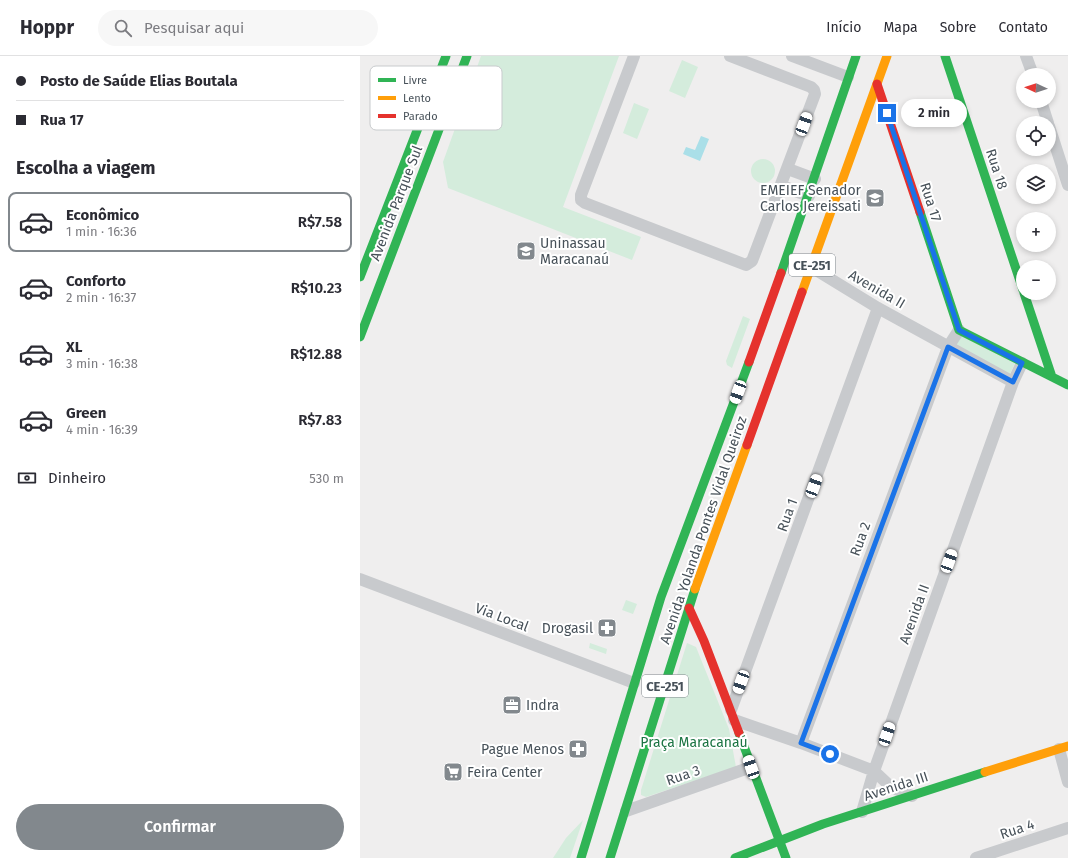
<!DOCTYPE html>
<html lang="pt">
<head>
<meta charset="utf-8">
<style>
	body { margin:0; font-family:"Fira Sans",sans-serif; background:#f7f7f7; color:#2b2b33; height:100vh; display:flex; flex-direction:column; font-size:15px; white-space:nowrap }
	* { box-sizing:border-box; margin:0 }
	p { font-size:13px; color:#7c7c81 }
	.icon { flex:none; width:22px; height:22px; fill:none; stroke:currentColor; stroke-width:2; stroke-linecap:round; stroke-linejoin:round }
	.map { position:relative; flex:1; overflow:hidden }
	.sheet { display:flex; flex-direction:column; background:#fff; width:360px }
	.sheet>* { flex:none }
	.guide { display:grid; align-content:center; height:88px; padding:0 16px; background:#fff }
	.needle { width:26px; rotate:273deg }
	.buttons { position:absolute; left:656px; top:12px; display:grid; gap:8px }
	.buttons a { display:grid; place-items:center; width:40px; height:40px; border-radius:50%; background:#fff; box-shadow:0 2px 6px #0003; font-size:20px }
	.end { position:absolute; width:18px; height:18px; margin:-9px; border:5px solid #1a73e8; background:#fff; box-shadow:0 0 0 2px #fff }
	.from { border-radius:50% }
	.bubble { position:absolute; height:28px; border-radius:14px; background:#fff; box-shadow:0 2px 6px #0003; font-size:13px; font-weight:600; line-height:28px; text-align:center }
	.car { position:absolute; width:12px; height:24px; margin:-12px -6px; border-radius:5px; box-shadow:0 0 3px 1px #0007; background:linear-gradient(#fff 24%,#345 0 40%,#fff 0 76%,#345 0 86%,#fff 0) }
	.guide b { display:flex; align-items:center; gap:14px; height:38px; font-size:15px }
	.guide b+b { border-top:1px solid #e1e1e2 }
	.guide i { width:10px; height:10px; background:#2b2b33 }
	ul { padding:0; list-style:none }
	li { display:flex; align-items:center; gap:12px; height:60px; margin:0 8px 6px; padding:0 8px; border:2px solid transparent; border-radius:8px }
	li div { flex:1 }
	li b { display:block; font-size:15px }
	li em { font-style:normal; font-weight:600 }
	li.selected { border-color:#82888d }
	li>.icon { width:36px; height:36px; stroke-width:1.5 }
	h2 { padding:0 16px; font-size:18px; line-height:48px }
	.pay { display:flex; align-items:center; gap:10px; height:44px; padding:0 16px; font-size:15px }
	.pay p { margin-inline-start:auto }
	.primary-button { display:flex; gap:8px; margin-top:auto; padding:8px 16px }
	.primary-button a { flex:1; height:46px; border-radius:24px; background:#82888d; color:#fff; font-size:16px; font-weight:600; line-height:46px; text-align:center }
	header { display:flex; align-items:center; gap:24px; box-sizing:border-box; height:56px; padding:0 20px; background:#fff; border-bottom:1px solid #e1e1e2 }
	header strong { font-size:19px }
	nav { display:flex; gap:22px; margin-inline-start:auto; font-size:14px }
	.search { width:280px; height:36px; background:#f7f7f7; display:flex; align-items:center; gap:10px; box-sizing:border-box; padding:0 14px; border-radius:22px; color:#7c7c81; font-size:15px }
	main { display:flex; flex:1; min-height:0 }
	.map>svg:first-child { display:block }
</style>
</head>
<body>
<header>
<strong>Hoppr</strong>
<div class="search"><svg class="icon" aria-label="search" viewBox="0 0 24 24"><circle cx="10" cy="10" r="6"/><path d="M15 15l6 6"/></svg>Pesquisar aqui</div>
<nav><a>Início</a><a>Mapa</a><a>Sobre</a><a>Contato</a></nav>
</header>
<main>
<section class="sheet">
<div class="guide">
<b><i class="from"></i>Posto de Saúde Elias Boutala</b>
<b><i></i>Rua 17</b>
</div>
<h2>Escolha a viagem</h2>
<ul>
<li class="selected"><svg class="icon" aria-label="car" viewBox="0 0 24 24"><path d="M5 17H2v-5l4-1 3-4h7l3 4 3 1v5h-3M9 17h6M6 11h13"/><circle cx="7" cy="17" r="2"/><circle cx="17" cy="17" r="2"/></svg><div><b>Econômico</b><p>1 min · 16:36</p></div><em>R$7.58</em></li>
<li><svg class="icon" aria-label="car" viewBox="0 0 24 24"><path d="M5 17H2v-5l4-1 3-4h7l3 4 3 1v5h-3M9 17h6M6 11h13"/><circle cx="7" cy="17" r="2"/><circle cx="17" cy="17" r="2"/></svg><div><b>Conforto</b><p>2 min · 16:37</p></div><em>R$10.23</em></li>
<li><svg class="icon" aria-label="car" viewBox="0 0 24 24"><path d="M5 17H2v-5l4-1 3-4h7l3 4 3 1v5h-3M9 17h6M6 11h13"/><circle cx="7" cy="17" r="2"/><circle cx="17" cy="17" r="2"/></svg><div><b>XL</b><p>3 min · 16:38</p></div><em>R$12.88</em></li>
<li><svg class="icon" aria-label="car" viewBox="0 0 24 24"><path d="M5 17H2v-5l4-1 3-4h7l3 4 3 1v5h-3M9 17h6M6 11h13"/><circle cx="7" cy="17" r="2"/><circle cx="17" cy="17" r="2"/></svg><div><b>Green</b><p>4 min · 16:39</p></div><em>R$7.83</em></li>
</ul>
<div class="pay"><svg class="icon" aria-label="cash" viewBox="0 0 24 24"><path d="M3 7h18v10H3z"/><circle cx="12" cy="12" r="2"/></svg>Dinheiro<p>530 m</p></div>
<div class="primary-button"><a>Confirmar</a></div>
</section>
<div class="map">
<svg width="708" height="802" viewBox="0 0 708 802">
	<rect width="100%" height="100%" fill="#efeeee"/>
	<path fill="#d4ecdc" d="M121,0H259L203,151L281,181L272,204L88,132L83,106Z
		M322,4L338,11L325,42L309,35Z
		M274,47L289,53L277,83L263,77Z
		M391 115a12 12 0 1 1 24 0a12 12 0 1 1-24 0Z
		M383,260L390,263L372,312L367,309L366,305Z
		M601,279L655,307L649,320L595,288Z
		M266,544L277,548L273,558L262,554Z
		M230,587L247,593L246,598L229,592Z
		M327,587L336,591L369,673L376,711L286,741L281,739V734Z
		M223,764L210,802H193L206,782Z"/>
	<path fill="#aadfe8" d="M341,80L349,83L340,105L323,98L326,91L335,94Z"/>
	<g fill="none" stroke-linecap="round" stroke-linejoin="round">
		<path stroke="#c8cacd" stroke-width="12" d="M274,0L221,139V144L225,147L386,209L392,205L455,38L454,34L451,31L370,0
			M432,0L488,21
			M666,0L673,19
			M681,45L688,67
			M689,70L708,129
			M428,113L455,123
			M422,130L449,140
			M451,211L518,252L653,326
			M0,523L274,627
			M371,654L518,252
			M374,664L441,687L514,715L531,731L552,740
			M441,687L588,291L599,274
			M699,693L708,726
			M266,755L391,711
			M502,756L514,715L653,326L662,307
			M616,802L708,772"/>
		<path stroke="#30b455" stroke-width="9" d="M585,0L663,234
			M560,156L599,274L708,329
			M421,217L496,0
			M0,221L86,0
			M664,237L692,321
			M0,281L107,0
			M379,677L426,802
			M221,802L301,541L389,306
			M250,802L335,533
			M375,802L463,768L625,716"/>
		<path stroke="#ff9f0a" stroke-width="9" d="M442,236L527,0
			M335,533L387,389
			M625,716L708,690"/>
		<path stroke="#e5322d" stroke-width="9" d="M517,28L560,156
			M389,306L421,217
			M387,389L442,236
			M329,552L344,585L379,677"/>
	</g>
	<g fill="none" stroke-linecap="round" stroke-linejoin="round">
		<path stroke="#1a73e8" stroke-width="5" d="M470,698L441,687L588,291L653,326L662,307L599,274L527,57"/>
	</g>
	<defs>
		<symbol id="school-square" viewBox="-11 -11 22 22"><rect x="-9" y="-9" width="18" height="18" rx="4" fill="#82888d" stroke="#fff"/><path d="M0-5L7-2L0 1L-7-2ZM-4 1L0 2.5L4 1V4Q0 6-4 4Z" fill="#fff"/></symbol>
		<symbol id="university-square" viewBox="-11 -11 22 22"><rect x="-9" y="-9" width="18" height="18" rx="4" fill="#82888d" stroke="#fff"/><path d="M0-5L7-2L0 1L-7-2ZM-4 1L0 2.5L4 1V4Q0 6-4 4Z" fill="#fff"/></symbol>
		<symbol id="pharmacy-square" viewBox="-11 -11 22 22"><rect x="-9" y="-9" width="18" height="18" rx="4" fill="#82888d" stroke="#fff"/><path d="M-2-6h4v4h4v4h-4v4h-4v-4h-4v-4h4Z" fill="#fff"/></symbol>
		<symbol id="office-square" viewBox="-11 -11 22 22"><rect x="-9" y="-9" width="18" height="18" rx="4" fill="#82888d" stroke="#fff"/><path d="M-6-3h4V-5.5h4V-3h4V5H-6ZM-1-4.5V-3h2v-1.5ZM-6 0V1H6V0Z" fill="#fff"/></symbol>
		<symbol id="supermarket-square" viewBox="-11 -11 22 22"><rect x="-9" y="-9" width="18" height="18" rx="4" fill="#82888d" stroke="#fff"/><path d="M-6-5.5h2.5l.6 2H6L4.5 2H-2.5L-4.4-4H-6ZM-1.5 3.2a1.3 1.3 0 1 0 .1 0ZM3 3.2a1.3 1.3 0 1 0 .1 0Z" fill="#fff"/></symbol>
	</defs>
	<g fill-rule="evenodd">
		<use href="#school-square" x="504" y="131" width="22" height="22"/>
		<use href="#university-square" x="155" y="184" width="22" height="22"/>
		<use href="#pharmacy-square" x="236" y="561" width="22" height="22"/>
		<use href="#office-square" x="141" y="638" width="22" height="22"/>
		<use href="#pharmacy-square" x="207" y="682" width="22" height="22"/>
		<use href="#supermarket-square" x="82" y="705" width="22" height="22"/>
	</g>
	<g text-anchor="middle" stroke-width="4" stroke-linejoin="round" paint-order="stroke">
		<g fill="#fff" stroke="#7e858b" stroke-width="1">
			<rect x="429" y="198" width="46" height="22" rx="3"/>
			<rect x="282" y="619" width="46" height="22" rx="3"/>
		</g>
		<g font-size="13" font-weight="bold" fill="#475159">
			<text x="452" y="214">CE-251</text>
			<text x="305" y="635">CE-251</text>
		</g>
		<g font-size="14" fill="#475159" stroke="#fff">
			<text transform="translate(637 113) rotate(72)" y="5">Rua 18</text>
			<text transform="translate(571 146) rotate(72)" y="5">Rua 17</text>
			<text transform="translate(36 147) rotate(-69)" y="5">Avenida Parque Sul</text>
			<text transform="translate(517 233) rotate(30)" y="5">Avenida II</text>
			<text transform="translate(427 459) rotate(-70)" y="5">Rua 1</text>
			<text transform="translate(343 474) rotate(-71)" y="5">Avenida Yolanda Pontes Vidal Queiroz</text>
			<text transform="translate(500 483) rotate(-70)" y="5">Rua 2</text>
			<text transform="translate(554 558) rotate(-70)" y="5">Avenida II</text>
			<text transform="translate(142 561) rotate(21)" y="5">Via Local</text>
			<text transform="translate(323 719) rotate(-19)" y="5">Rua 3</text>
			<text transform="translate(536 730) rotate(-18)" y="5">Avenida III</text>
			<text transform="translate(657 773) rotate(-18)" y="5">Rua 4</text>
		</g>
		<g font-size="14" fill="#475159" stroke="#fff" text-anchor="end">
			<text x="501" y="139">EMEIEF Senador<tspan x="501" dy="16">Carlos Jereissati</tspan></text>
			<text x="180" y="192" text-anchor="start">Uninassau<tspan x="180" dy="16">Maracanaú</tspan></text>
			<text x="233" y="577">Drogasil</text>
			<text x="166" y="654" text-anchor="start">Indra</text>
			<text x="204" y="698">Pague Menos</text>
			<text x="107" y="721" text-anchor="start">Feira Center</text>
		</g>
		<g font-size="14" fill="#1c7544" stroke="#fff">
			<text x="334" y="691">Praça Maracanaú</text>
		</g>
	</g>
	<rect x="10" y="10" width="132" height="64" rx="6" fill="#fff" stroke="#c8cbcd" stroke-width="1"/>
	<rect x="18" y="22" width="18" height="4" fill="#30b455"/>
	<rect x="18" y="40" width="18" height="4" fill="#ff9f0a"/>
	<rect x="18" y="58" width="18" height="4" fill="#e5322d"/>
	<g font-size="11" fill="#475159">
		<text x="43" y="28">Livre</text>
		<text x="43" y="46">Lento</text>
		<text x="43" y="64">Parado</text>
	</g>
</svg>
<div class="buttons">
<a><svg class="needle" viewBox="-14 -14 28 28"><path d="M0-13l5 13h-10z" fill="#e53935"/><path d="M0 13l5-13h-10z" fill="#7c7c81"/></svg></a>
<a><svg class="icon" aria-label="locate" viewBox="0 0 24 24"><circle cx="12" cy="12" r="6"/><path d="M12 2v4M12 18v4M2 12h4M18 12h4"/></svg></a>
<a><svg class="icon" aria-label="layers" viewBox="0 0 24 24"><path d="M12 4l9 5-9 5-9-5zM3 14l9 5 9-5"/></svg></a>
<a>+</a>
<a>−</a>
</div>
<i class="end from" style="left:470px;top:698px"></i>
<i class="end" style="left:527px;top:57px"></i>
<div class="bubble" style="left:541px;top:43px;width:66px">2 min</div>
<i class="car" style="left:444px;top:68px;rotate:20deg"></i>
<i class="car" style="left:378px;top:336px;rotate:200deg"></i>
<i class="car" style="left:454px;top:430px;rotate:20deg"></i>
<i class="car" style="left:589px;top:505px;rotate:20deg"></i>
<i class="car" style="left:381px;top:626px;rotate:200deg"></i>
<i class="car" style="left:527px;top:678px;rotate:19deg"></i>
<i class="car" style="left:391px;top:711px;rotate:341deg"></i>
</div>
</main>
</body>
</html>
